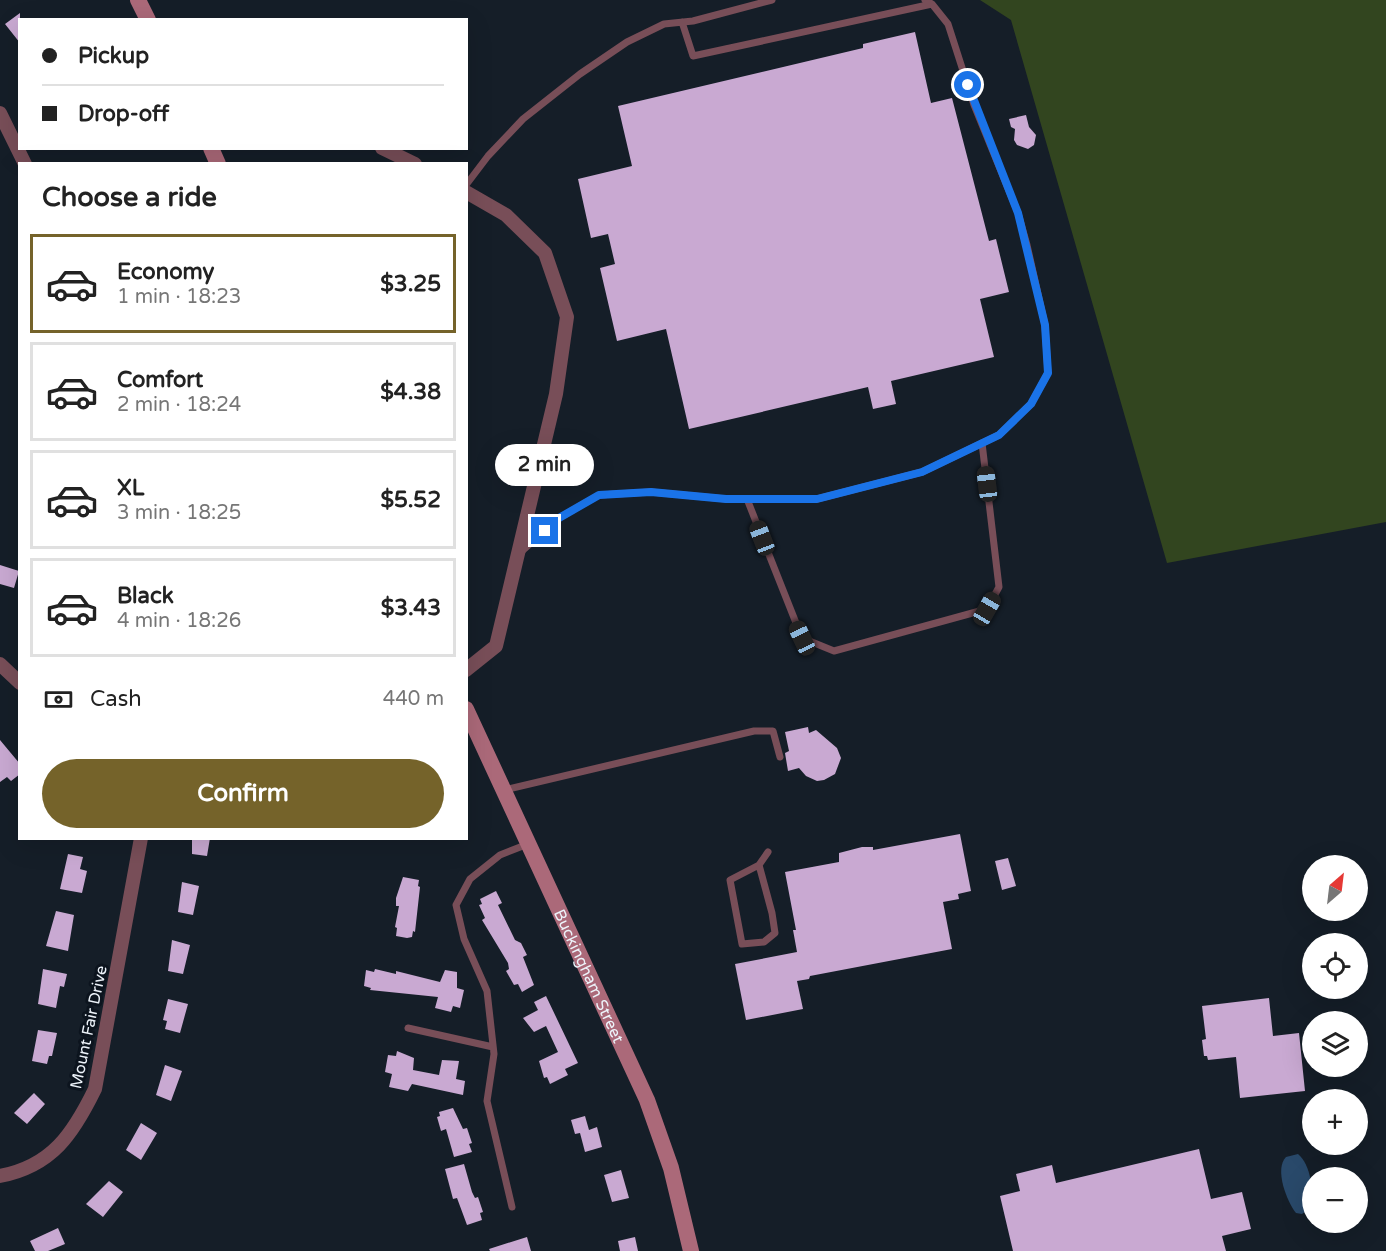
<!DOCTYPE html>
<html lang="en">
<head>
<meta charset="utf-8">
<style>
	body { margin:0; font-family:"Varela Round",sans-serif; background:#f2f2f2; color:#222; height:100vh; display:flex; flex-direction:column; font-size:22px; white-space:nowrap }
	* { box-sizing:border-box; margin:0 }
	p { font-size:20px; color:#767676 }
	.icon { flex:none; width:33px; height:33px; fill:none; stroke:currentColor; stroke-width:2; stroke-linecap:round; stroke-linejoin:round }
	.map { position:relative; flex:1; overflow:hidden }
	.details { position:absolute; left:18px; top:162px; width:450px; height:678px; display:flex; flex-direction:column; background:#fff; border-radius:0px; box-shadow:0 6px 24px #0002 }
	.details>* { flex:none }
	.top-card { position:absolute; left:18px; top:18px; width:450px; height:132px; border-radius:0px; box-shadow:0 6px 24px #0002; display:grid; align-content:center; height:132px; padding:0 24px; background:#fff }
	.needle { width:39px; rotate:28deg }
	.tools { position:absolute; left:1302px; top:855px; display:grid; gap:12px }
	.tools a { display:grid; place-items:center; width:66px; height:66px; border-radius:50%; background:#fff; box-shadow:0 6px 24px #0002; font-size:30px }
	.end { position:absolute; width:27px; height:27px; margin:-14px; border:8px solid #1a73e8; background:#fff; box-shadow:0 0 0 3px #fff }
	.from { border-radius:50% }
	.bubble { position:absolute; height:42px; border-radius:21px; background:#fff; box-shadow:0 6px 24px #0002; font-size:20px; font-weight:800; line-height:42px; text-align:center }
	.car { position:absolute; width:18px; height:36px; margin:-18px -9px; border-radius:8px; box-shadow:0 0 4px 2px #0007; background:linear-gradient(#222 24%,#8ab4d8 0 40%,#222 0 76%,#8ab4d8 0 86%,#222 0) }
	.top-card b { display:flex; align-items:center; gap:21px; height:57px; font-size:22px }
	.top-card b+b { border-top:2px solid #e0e0e0 }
	.top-card i { width:15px; height:15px; background:#222 }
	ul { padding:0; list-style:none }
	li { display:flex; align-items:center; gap:18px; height:99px; margin:0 12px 9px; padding:0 12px; border:3px solid #e0e0e0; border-radius:0px }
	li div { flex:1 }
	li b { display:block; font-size:22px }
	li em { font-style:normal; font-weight:800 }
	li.on { border-color:#75632a }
	li>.icon { width:54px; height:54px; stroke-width:1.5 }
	h2 { padding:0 24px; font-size:27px; line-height:72px }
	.pay { display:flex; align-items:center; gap:15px; height:66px; padding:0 24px; font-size:22px }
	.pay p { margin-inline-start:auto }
	.action { display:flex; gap:12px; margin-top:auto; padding:12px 24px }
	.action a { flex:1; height:69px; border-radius:36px; background:#75632a; color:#fff; font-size:24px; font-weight:800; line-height:69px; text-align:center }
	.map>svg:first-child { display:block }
</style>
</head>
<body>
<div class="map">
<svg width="1386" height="1251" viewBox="0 0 1386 1251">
	<rect width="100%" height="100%" fill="#151e28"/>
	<path fill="#32451f" d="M980,0H1386V522L1167,563L1011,20Z"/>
	<path fill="#29496a" d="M1298,1154C1311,1165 1313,1190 1312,1206L1302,1214L1296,1213C1287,1202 1274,1169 1286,1157Z"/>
	<path fill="#c9a9d2" d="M20,13V43L5,24Z
		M915,32L931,103L952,98L989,241L996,239L1009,292L980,299L994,357L891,381L896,404L873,409L868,387L689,429L666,329L617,341L600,268L615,264L608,234L591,238L578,179L632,166L618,106L863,48V44Z
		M1026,115L1029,127L1036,135L1034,145L1028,149L1017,145L1014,140L1015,129L1011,127L1009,119Z
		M0,565L19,571L14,588L0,584Z
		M808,727L809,733L816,730L837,748L841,758L835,774L824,780L817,781L806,776L799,768L788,771L785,753L789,751L785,732Z
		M0,740L20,764V774L11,781L7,777L0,782Z
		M960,834L971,891L958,894L959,899L943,902L952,949L810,976L809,979L797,981L803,1009L746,1020L735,964L797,952L793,930H796L785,872L839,862V853L862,847H873V850Z
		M192,838H210L207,856L192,854Z
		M68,854L83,857L80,869L87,871L82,893L60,889Z
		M1008,858L1016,886L1002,890L995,861Z
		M403,877L419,880L418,886L420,887L415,932L413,931L412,937L407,938L396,936L397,928L395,927L399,906H396V898Z
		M182,882L199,886L193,915L178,912Z
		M496,891L502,903L498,905L515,940L521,943L527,955L523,957L534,985L522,992L518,984L514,985L506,971L509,969L508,963L482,920L485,918L479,905L482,904L480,899Z
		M56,911L74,915L68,951L46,946Z
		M172,940L190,945L183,974L168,971Z
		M43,969L67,974L64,987L60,986L56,1008L38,1004Z
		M375,969L396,974V971L440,982L445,970L457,972V988L464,990L460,1008L453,1006L451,1012L435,1008L438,997L370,990L371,988L364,986L366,970L374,972Z
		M546,996L578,1063L565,1069L568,1075L550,1084L547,1077L544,1078L539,1061L558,1052L546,1026L534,1032L523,1018L538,1010L534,1002Z
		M1269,998L1273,1036L1299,1033L1305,1091L1240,1098L1236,1057L1208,1060L1207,1056H1204L1202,1040L1206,1039L1202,1006Z
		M168,999L188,1004L180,1033L165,1029L167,1021L163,1020Z
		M38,1030L57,1033L52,1056H49L47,1064L32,1061Z
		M397,1051L414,1058L413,1070L439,1075L442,1060L459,1061L456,1079L465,1081L463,1095L412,1084L408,1091L389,1087L392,1074L385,1072L388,1055L396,1056Z
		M165,1065L182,1071L171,1101L156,1095Z
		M34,1093L45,1104L27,1124L14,1113Z
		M453,1108L463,1129L467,1128L472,1143L469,1144L472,1152L454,1157L446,1129L441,1131L437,1117L440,1116L439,1112Z
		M585,1116L589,1130L597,1127L602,1147L585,1152L580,1133L575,1134L571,1120Z
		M141,1123L157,1133L141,1160L126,1150Z
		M1199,1149L1211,1199L1242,1192L1251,1229L1222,1236L1226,1251H1013L1000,1196L1020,1191L1016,1174L1052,1165L1056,1183Z
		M464,1164L472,1192L475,1198L478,1197L483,1212L480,1213L482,1220L467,1225L457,1198L453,1199L445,1169Z
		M621,1170L629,1198L612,1202L604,1175Z
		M109,1181L123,1192L103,1217L86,1204Z
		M58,1228L65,1244L48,1251H35L30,1241Z
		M527,1237L531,1251H490L489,1249Z
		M635,1237L638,1251H620L618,1241Z"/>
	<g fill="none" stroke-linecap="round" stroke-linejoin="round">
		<path stroke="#784e58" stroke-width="7" d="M682,22L693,56L932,4
			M466,185L488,156L523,119L580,74L627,42L664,24L693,21L772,0
			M747,499L802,638L834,651L987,609L999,587L982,443
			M521,552L559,518L599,495L651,492L726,499H817L922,472L999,435L1031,404L1048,373L1045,325L1027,245L1018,213L974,105L948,24L932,4L925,0
			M504,790L754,731H773L780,757
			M759,865L730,880L742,944L764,942L775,933L772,913L759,865L768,852
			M408,1028L493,1047
			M512,1207L487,1101L494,1054L487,991L464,939L456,905L470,879L500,855L528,844"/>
		<path stroke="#784e58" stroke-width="14" d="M0,113L25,164
			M382,148L415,164
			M466,192L506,215L545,253L567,317L556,394L496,646L466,670
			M0,664L20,683
			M0,1176C52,1166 73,1134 95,1089L141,838"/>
		<g stroke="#ab6979" stroke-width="16">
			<path d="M138,0L148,20"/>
			<path d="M211,148L218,164"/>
			<path id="s1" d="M466,709L647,1100L671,1168L691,1251"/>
		</g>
	</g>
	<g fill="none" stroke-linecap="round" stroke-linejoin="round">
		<path stroke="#1a73e8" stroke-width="8" d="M545,531L559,518L599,495L651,492L726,499H817L922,472L999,435L1031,404L1048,373L1045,325L1018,213L968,85"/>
	</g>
	<g text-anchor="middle" stroke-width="6" stroke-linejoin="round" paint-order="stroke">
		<g font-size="16" fill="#edf3fa" stroke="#0c141e">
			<text dy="6" stroke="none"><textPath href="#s1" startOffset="294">Buckingham Street</textPath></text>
			<text transform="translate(88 1027) rotate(-78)" y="6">Mount Fair Drive</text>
		</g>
	</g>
</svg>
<div class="tools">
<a><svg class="needle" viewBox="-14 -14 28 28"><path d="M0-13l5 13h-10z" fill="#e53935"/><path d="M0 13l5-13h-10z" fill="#767676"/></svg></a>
<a><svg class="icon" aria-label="locate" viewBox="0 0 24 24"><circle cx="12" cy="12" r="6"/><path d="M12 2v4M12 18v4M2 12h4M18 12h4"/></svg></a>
<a><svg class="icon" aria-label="layers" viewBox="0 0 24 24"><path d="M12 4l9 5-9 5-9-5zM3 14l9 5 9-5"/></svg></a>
<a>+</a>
<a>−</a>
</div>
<i class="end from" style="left:968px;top:85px"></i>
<i class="end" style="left:545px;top:531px"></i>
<div class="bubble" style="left:495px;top:444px;width:99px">2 min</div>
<i class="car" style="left:987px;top:484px;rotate:353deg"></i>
<i class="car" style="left:762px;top:538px;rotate:339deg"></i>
<i class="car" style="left:987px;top:609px;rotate:30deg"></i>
<i class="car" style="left:802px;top:638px;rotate:335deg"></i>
<div class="top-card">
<b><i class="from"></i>Pickup</b>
<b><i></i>Drop-off</b>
</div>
<section class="details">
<h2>Choose a ride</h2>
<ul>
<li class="on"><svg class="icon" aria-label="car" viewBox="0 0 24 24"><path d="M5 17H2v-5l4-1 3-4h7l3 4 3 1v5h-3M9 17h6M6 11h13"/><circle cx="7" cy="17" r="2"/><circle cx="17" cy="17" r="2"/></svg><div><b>Economy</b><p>1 min · 18:23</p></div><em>$3.25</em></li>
<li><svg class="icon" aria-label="car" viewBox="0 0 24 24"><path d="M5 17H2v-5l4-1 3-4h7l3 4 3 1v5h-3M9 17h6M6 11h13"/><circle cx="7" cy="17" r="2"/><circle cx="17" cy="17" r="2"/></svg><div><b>Comfort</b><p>2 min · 18:24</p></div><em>$4.38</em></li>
<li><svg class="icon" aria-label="car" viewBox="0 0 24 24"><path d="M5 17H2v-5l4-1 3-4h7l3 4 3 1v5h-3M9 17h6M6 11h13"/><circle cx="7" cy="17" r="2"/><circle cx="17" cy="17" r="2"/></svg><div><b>XL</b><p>3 min · 18:25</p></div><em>$5.52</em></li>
<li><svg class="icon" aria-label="car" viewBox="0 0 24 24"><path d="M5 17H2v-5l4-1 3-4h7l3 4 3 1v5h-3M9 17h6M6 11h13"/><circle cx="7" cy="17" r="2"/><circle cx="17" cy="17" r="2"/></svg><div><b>Black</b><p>4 min · 18:26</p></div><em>$3.43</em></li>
</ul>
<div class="pay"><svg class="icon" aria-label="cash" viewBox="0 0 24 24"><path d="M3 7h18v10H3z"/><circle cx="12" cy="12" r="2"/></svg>Cash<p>440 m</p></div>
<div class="action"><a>Confirm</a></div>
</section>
</div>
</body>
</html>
